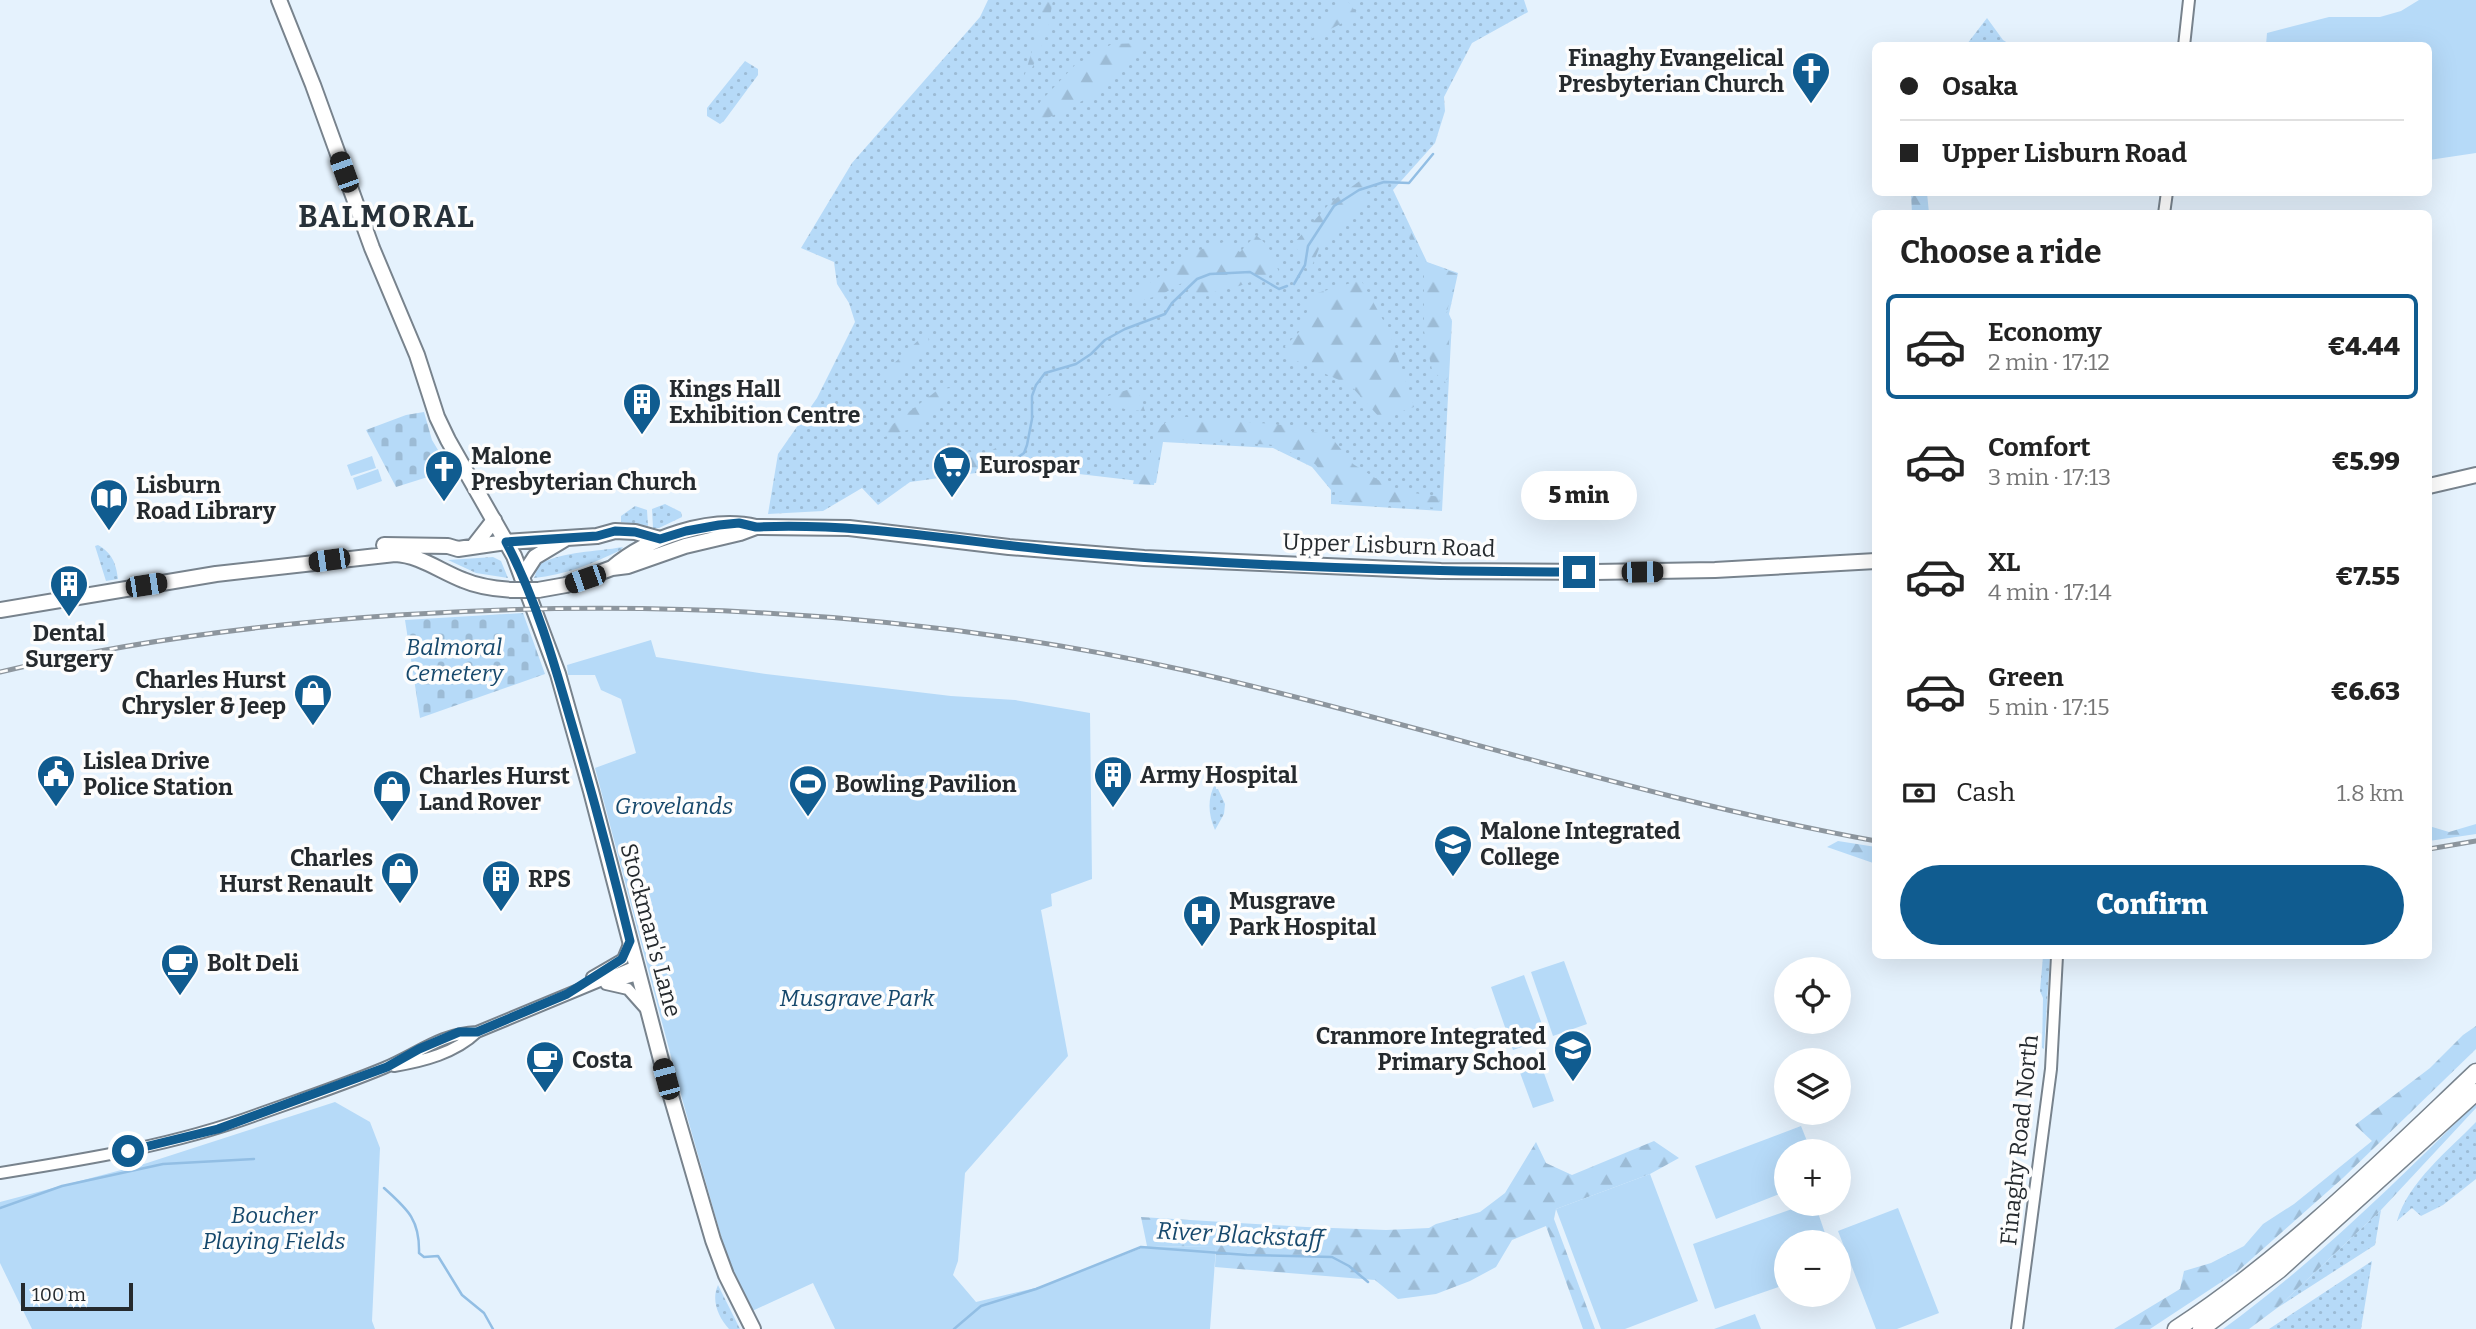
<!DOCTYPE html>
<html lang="en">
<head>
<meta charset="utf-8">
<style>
	body { margin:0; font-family:Bitter,serif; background:#f2f2f2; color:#222; height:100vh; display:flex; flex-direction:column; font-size:26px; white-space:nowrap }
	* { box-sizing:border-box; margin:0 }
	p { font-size:23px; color:#767676 }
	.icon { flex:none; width:38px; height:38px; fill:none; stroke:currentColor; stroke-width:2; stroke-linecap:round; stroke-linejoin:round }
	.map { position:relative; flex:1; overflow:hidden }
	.sheet { position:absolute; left:1872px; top:210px; width:560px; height:749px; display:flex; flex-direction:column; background:#fff; border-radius:10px; box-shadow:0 7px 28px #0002 }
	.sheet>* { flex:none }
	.banner { position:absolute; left:1872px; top:42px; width:560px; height:154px; border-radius:10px; box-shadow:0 7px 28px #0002; display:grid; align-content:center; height:154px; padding:0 28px; background:#fff }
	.tools { position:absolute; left:1774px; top:957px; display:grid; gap:14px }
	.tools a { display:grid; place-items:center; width:77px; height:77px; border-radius:50%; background:#fff; box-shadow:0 7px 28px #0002; font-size:35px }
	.scale { position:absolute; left:21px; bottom:18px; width:112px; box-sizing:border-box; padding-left:7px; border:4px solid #252a2e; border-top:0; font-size:19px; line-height:24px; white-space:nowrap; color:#252a2e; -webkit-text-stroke:5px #fdfdfd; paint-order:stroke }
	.end { position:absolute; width:32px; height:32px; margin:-16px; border:9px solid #105c90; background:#fff; box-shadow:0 0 0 4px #fff }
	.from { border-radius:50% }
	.bubble { position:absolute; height:49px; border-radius:24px; background:#fff; box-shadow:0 7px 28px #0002; font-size:23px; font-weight:800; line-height:49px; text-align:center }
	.car { position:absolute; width:21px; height:42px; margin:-21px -10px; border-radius:9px; box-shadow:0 0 5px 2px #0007; background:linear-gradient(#222 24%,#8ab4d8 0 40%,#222 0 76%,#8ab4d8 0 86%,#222 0) }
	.banner b { display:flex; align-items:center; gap:24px; height:66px; font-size:26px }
	.banner b+b { border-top:2px solid #e0e0e0 }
	.banner i { width:18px; height:18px; background:#222 }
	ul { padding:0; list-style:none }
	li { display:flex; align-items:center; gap:21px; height:105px; margin:0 14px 10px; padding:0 14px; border:4px solid transparent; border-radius:10px }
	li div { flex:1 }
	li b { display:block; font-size:26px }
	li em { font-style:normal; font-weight:800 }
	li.active { border-color:#105c90 }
	li>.icon { width:63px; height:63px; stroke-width:1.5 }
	h2 { padding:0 28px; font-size:32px; line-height:84px }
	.pay { display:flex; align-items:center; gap:18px; height:77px; padding:0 28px; font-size:26px }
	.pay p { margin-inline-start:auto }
	.cta { display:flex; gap:14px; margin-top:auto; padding:14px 28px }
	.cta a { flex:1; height:80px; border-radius:42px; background:#105c90; color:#fff; font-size:28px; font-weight:800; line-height:80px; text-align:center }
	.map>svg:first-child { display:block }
</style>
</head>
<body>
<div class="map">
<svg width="2476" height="1329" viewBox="0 0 2476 1329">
	<defs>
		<pattern id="grass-dots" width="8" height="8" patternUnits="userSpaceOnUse" patternTransform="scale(1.75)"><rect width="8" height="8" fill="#b6daf8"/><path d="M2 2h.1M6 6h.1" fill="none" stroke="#9cbbd5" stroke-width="1.8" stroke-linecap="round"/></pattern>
		<pattern id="forest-firs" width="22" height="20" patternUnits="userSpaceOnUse" patternTransform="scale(1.75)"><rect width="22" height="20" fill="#b6daf8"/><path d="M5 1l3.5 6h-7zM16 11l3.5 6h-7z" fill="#9cbbd5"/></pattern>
		<pattern id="cemetery-stones" width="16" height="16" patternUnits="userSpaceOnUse" patternTransform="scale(1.75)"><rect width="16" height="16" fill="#b6daf8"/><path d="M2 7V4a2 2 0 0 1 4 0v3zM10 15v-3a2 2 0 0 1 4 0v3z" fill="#9cbbd5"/></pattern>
	</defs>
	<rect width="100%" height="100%" fill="#e5f2fd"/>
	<path fill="url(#grass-dots)" d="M988,0H1524L1528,12L1472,43L1444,97L1445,111L1435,143L1393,190L1427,262L1458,273L1449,314L1452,321L1442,511L1331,504V490L1312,467L1273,448L1163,442L1156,483L1019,467L910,482L878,505L862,488L823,511L768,514L778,454L817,398L855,322L849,303L837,284L834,262L801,248L852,163L980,17Z
		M1987,18L2003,40L2011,45H1963L1967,44Z
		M745,61L758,69V75L724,121L720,124L707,116V108Z
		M665,504L681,512L682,517L659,528H653L652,509Z
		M635,506L647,510L648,526L621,522V516Z
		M98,545C112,553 116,563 118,579L106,581L95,546Z
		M623,547L621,550C592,564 565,575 534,578L539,564C566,551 594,552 623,547Z
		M493,557L501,561L508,578L476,573L448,560Z
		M1216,782V789H1218L1225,804L1224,814L1215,830C1208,814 1207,798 1216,782Z
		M2043,956H2050L2044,1049L2042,1048L2043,998L2040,991Z
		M2476,1122V1179L2443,1205L2421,1216L2412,1208L2397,1221C2408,1182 2449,1150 2476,1122Z
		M2381,1210L2375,1245L2277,1308Z
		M2372,1261L2361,1329H2269Z
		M718,1285L740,1329H729C718,1317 711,1300 718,1285Z"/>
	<path fill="url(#forest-firs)" d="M1044,0H1053L1047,33L1027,80L1022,84L1040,24Z
		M1344,0H1347L1358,15L1311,39L1315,24Z
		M1145,43V50L1088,98L1034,125L1040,102L1075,65L1112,44Z
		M1365,177V199L1321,244L1309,273L1294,243L1331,202Z
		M1911,193H1927L1929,213H1912Z
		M1400,210L1426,262L1457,274L1446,315L1450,323L1447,384L1432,370L1424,331V270L1398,214Z
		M1256,235L1268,246L1279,272L1239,286L1198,296L1187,280L1161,295L1131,303L1135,292L1162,275L1190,253L1224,242L1240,252Z
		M1361,280L1388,329L1414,407L1381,419L1350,385L1288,357L1285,346L1299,332L1314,294Z
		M927,332L929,342L920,353L886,383L887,370Z
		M951,388L947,403L914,428L881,438L893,424L939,389Z
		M1130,389L1138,391L1145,411L1128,410L1106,403L1108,396Z
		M1175,416L1295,426L1331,437L1353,464L1394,490L1440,497L1439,508L1335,501V489L1315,464L1275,445L1162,439L1154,485L1133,484L1135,475C1152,470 1151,445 1155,430Z
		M1002,444L1008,459V467L918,478L949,459L967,451L983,456Z
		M2476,824V834L2429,841V826L2449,832Z
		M1838,841L1876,847V864L1827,847Z
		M2476,1026V1049L2344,1177L2238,1271L2150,1329H2114L2180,1289L2184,1271L2211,1263L2244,1246L2263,1224L2294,1204L2372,1141L2355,1125L2430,1068L2463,1035Z
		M2476,1103V1108L2381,1210L2277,1308L2249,1329H2223C2315,1262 2395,1183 2476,1103Z
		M1654,1141L1679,1158L1650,1174L1556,1209L1554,1219L1595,1329H1583L1546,1226L1512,1240L1496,1267L1470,1281L1436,1294L1398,1299L1375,1280L1215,1267L1216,1247L1147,1246L1141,1217L1306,1227L1386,1230L1429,1228L1436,1224L1480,1212L1505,1193L1536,1142L1546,1163L1572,1175Z"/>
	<path fill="url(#cemetery-stones)" d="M424,412L432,440L450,470L396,487L366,430L406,415Z
		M523,613L545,674L420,718L405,620Z"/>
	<path fill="#b6daf8" d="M2419,0H2476V153L2429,160V46L2266,45L2267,33L2329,17H2380L2401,11Z
		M372,456L376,468L351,476L347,465Z
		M378,469L382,481L357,490L353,478Z
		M651,640L656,657L766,674L951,696L1015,700L1090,713L1092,879L1051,894L1052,906L1041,910L1068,1056L965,1173L958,1261L953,1275L976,1302L1044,1286L1147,1246L1216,1247L1210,1329H835L813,1283L750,1312L737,1286L723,1243L683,1102L595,768L636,753L621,699L601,690L595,675H568L567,665Z
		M1564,961L1587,1024L1553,1036L1531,972Z
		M1524,975L1547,1038L1513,1050L1491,987Z
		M1540,1062L1554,1101L1533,1108L1519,1070Z
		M335,1102L370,1122L380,1148L372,1321L375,1329H32L0,1263V1202L144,1164Z
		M1801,1126L1811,1151L1787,1152V1191L1716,1219L1695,1166Z
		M1650,1174L1698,1301L1625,1329H1601L1556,1209Z
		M1806,1204H1815L1828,1242H1787V1284L1715,1309L1693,1244Z
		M1898,1208L1939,1313L1897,1329H1876L1838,1231Z
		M1755,1314L1761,1329H1714Z"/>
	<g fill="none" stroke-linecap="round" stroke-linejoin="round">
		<path stroke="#92bee4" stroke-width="2.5" d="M1294,284L1305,265L1308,246L1334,206L1359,190L1384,182L1409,183L1433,154
			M1007,465L1024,453L1027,445L1032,419V396L1036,385L1045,373L1076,364L1091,354L1105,340L1125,329L1165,314L1172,303L1197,279L1210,274L1250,272L1279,289L1287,286
			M384,1188C407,1209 420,1219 419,1253L424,1257L438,1256L462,1295L484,1313L493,1329
			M0,1208L62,1186L163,1164L254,1159
			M954,1329L981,1306L1036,1289L1141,1247L1247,1255L1332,1257L1349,1266L1368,1282"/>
		<defs>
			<path id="tertiary" d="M2184,46L2189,0
				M2164,214L2167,192
				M592,977L623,959L630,942
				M609,983L638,975
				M606,984L628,989L644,1007
				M394,1066C424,1061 455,1053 477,1032L636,966
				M0,1173C88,1159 175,1145 259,1114C301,1099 343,1085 384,1068C416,1055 441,1033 477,1032
				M2017,1329L2051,1069L2057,956"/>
			<path id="primary" d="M2429,486L2476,475
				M384,545L448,546L458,549L506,542L597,536L615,531L635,532L660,539
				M473,547L494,520
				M612,568C647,538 710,516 756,527L849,528L1009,547L1144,558L1441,571L1595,572L1715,570L1876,561
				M522,577L535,557L565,539
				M538,590L566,585L612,568L628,566L685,546L740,533L756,527
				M0,610L216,574L395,554C419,555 440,571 463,580C479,587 496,589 513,590"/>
			<path id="trunk" d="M279,0L313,85L372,248L417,355L437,417L448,440L514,556L558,674L591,791L666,1079L713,1240L726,1275L753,1329"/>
			<path id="motorway" d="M2176,1329C2286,1257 2381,1162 2476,1072
				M2201,1329L2279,1270L2476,1092"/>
		</defs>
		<use href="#tertiary" stroke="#78838d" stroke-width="14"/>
		<use href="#primary" stroke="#78838d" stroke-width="18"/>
		<use href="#trunk" stroke="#78838d" stroke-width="18"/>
		<use href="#motorway" stroke="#78838d" stroke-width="19"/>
		<use href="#tertiary" stroke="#fff" stroke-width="10"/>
		<use href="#primary" stroke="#fff" stroke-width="14"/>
		<use href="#trunk" stroke="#fff" stroke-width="14"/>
		<use href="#motorway" stroke="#fff" stroke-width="16"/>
		<defs>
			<path id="rail" d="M0,672C130,641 264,624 398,615C662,598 929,613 1188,671C1418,723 1644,799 1876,841
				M2429,849L2476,841"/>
		</defs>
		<use href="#rail" stroke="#8d969e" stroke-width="5"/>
		<use href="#rail" stroke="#fdfdfd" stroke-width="2.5" stroke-dasharray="8" stroke-linecap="butt"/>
		<defs>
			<path id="primary-bridge" d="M513,590H538"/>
		</defs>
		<use href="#primary-bridge" stroke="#78838d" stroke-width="18" stroke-linecap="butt"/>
		<use href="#primary-bridge" stroke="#fff" stroke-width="14"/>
	</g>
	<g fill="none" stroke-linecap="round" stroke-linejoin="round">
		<path stroke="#105c90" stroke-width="9" d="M128,1151L218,1129L387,1067L419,1049L459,1032H477L567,994L622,959L630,941C612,866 592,792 570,718C553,659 535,597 506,542L597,536L615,531L635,532L660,539L686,531L719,525L739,523L756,527C862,522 967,543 1072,552C1241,566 1410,572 1579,572"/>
	</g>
	<defs>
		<symbol id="church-pin" viewBox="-11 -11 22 30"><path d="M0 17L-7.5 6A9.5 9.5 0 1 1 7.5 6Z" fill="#105c90" stroke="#fdfdfd"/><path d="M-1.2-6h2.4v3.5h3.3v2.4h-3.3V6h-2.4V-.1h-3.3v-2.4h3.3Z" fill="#fff"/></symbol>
		<symbol id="building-pin" viewBox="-11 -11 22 30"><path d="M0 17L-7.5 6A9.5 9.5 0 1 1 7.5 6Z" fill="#105c90" stroke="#fdfdfd"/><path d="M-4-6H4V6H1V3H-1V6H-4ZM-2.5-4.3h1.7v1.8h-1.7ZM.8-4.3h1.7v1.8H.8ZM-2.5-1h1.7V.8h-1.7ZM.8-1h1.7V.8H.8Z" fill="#fff"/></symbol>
		<symbol id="supermarket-pin" viewBox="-11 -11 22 30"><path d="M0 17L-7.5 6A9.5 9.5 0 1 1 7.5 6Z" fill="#105c90" stroke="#fdfdfd"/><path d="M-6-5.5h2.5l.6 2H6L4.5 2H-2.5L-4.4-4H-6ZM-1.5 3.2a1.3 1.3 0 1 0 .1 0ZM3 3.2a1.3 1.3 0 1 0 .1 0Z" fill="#fff"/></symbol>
		<symbol id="library-pin" viewBox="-11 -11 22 30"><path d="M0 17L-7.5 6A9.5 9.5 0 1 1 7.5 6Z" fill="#105c90" stroke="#fdfdfd"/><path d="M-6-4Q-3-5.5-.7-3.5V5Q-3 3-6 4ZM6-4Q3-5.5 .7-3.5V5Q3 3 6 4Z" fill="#fff"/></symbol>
		<symbol id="shop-pin" viewBox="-11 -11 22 30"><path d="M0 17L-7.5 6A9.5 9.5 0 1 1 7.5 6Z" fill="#105c90" stroke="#fdfdfd"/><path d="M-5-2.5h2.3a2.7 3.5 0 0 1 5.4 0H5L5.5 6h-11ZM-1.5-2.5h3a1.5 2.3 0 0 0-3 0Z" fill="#fff"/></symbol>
		<symbol id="civic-pin" viewBox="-11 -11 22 30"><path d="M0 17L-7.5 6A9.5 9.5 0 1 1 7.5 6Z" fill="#105c90" stroke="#fdfdfd"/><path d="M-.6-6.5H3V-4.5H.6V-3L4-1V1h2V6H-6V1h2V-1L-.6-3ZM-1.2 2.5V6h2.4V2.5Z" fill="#fff"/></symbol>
		<symbol id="stadium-pin" viewBox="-11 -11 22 30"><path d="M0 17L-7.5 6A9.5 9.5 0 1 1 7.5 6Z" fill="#105c90" stroke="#fdfdfd"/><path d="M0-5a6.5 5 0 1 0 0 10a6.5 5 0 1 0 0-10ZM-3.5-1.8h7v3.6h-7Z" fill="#fff"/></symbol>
		<symbol id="school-pin" viewBox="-11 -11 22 30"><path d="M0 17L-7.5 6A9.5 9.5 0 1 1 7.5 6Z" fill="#105c90" stroke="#fdfdfd"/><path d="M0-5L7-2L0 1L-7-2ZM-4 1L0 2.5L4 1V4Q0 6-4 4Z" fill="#fff"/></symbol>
		<symbol id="hospital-pin" viewBox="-11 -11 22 30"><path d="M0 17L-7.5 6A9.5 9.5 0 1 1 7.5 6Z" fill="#105c90" stroke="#fdfdfd"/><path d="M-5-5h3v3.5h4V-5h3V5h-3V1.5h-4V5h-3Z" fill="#fff"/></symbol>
		<symbol id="cafe-pin" viewBox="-11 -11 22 30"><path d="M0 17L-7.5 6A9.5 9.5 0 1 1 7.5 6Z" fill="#105c90" stroke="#fdfdfd"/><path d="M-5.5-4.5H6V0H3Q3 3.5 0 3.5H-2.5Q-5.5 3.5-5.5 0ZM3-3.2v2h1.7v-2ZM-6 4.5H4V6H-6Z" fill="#fff"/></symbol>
	</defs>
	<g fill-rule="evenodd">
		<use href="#church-pin" x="1789" y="49" width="44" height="60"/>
		<use href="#building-pin" x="620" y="380" width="44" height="60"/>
		<use href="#supermarket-pin" x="930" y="443" width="44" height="60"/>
		<use href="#church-pin" x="422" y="447" width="44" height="60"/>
		<use href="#library-pin" x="87" y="476" width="44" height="60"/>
		<use href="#building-pin" x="47" y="562" width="44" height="60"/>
		<use href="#shop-pin" x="291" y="671" width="44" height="60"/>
		<use href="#civic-pin" x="34" y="752" width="44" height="60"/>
		<use href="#building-pin" x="1091" y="753" width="44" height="60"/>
		<use href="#stadium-pin" x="786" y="762" width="44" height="60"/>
		<use href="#shop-pin" x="370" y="767" width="44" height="60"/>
		<use href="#school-pin" x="1431" y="822" width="44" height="60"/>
		<use href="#shop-pin" x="378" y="849" width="44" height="60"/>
		<use href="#building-pin" x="479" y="857" width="44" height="60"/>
		<use href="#hospital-pin" x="1180" y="892" width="44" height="60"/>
		<use href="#cafe-pin" x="158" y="941" width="44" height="60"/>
		<use href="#school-pin" x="1551" y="1027" width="44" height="60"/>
		<use href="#cafe-pin" x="523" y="1038" width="44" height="60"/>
	</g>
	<g text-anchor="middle" stroke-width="7" stroke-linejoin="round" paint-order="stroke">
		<g font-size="23" font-weight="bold" fill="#252a2e" stroke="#fdfdfd" text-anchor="start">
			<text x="1784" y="66" text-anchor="end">Finaghy Evangelical<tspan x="1784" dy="26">Presbyterian Church</tspan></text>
			<text x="669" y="397">Kings Hall<tspan x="669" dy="26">Exhibition Centre</tspan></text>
			<text x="471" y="464">Malone<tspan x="471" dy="26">Presbyterian Church</tspan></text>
			<text x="979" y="473">Eurospar</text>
			<text x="136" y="493">Lisburn<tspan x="136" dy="26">Road Library</tspan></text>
			<text x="69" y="641" text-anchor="middle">Dental<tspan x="69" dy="26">Surgery</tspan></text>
			<text x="286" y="688" text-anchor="end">Charles Hurst<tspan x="286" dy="26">Chrysler &amp; Jeep</tspan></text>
			<text x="83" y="769">Lislea Drive<tspan x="83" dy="26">Police Station</tspan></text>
			<text x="1140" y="783">Army Hospital</text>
			<text x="419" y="784">Charles Hurst<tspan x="419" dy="26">Land Rover</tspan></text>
			<text x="835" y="792">Bowling Pavilion</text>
			<text x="1480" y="839">Malone Integrated<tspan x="1480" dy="26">College</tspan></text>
			<text x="373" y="866" text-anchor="end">Charles<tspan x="373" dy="26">Hurst Renault</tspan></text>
			<text x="528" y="887">RPS</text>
			<text x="1229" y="909">Musgrave<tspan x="1229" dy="26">Park Hospital</tspan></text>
			<text x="207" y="971">Bolt Deli</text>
			<text x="1546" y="1044" text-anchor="end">Cranmore Integrated<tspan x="1546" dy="26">Primary School</tspan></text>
			<text x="572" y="1068">Costa</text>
		</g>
		<g font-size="23" fill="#252a2e" stroke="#fdfdfd">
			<text transform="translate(1389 545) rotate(2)" y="8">Upper Lisburn Road</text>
			<text transform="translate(651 930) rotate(75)" y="8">Stockman's Lane</text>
			<text transform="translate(2019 1140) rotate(-84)" y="8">Finaghy Road North</text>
		</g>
		<g font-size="23" font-style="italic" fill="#16486c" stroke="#fdfdfd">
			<text x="454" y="655">Balmoral<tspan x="454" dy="26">Cemetery</tspan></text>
			<text x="674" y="814">Grovelands</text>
			<text x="857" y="1006">Musgrave Park</text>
			<text x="274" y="1223">Boucher<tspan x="274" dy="26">Playing Fields</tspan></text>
		</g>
		<g font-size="24" font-style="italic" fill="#17496d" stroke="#fdfdfd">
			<text transform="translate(1240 1235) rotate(3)" y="8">River Blackstaff</text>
		</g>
		<g font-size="30" font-weight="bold" letter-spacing="2" fill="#273139" stroke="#fdfdfd">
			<text x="387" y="227">BALMORAL</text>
		</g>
	</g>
</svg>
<div class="tools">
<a><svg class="icon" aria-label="locate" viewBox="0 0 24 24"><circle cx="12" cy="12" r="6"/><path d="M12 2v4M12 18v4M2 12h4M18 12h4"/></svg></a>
<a><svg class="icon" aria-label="layers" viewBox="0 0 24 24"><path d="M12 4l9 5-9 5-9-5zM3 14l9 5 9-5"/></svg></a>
<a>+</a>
<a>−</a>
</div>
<div class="scale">100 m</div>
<i class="end from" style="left:128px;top:1151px"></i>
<i class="end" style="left:1579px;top:572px"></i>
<div class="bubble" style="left:1521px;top:471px;width:116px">5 min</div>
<i class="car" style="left:344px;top:172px;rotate:340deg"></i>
<i class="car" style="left:329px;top:560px;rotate:262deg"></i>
<i class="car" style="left:1642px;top:572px;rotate:89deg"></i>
<i class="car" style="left:585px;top:579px;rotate:251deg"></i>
<i class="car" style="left:146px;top:585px;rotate:81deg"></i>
<i class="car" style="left:666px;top:1079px;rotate:345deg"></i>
<div class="banner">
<b><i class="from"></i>Osaka</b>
<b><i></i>Upper Lisburn Road</b>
</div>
<section class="sheet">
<h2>Choose a ride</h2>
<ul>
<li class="active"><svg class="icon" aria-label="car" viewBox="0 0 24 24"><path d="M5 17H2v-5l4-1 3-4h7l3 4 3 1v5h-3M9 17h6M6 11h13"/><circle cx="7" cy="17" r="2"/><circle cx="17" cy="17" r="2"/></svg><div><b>Economy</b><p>2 min · 17:12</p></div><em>€4.44</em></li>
<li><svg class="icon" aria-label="car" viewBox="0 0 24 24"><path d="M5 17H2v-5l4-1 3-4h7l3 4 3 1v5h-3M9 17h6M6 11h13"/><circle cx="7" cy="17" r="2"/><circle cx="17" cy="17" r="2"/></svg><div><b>Comfort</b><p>3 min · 17:13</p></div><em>€5.99</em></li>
<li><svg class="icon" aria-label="car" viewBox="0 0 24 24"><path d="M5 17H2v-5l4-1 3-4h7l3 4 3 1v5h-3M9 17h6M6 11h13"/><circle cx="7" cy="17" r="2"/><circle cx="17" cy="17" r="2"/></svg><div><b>XL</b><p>4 min · 17:14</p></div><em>€7.55</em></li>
<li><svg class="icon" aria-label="car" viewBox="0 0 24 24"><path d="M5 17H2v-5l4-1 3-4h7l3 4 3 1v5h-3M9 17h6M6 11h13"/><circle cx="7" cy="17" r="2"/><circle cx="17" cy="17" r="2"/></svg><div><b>Green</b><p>5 min · 17:15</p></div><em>€6.63</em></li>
</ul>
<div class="pay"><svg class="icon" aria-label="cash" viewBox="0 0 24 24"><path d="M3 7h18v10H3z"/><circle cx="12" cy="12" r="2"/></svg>Cash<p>1.8 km</p></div>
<div class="cta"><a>Confirm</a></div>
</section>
</div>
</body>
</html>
